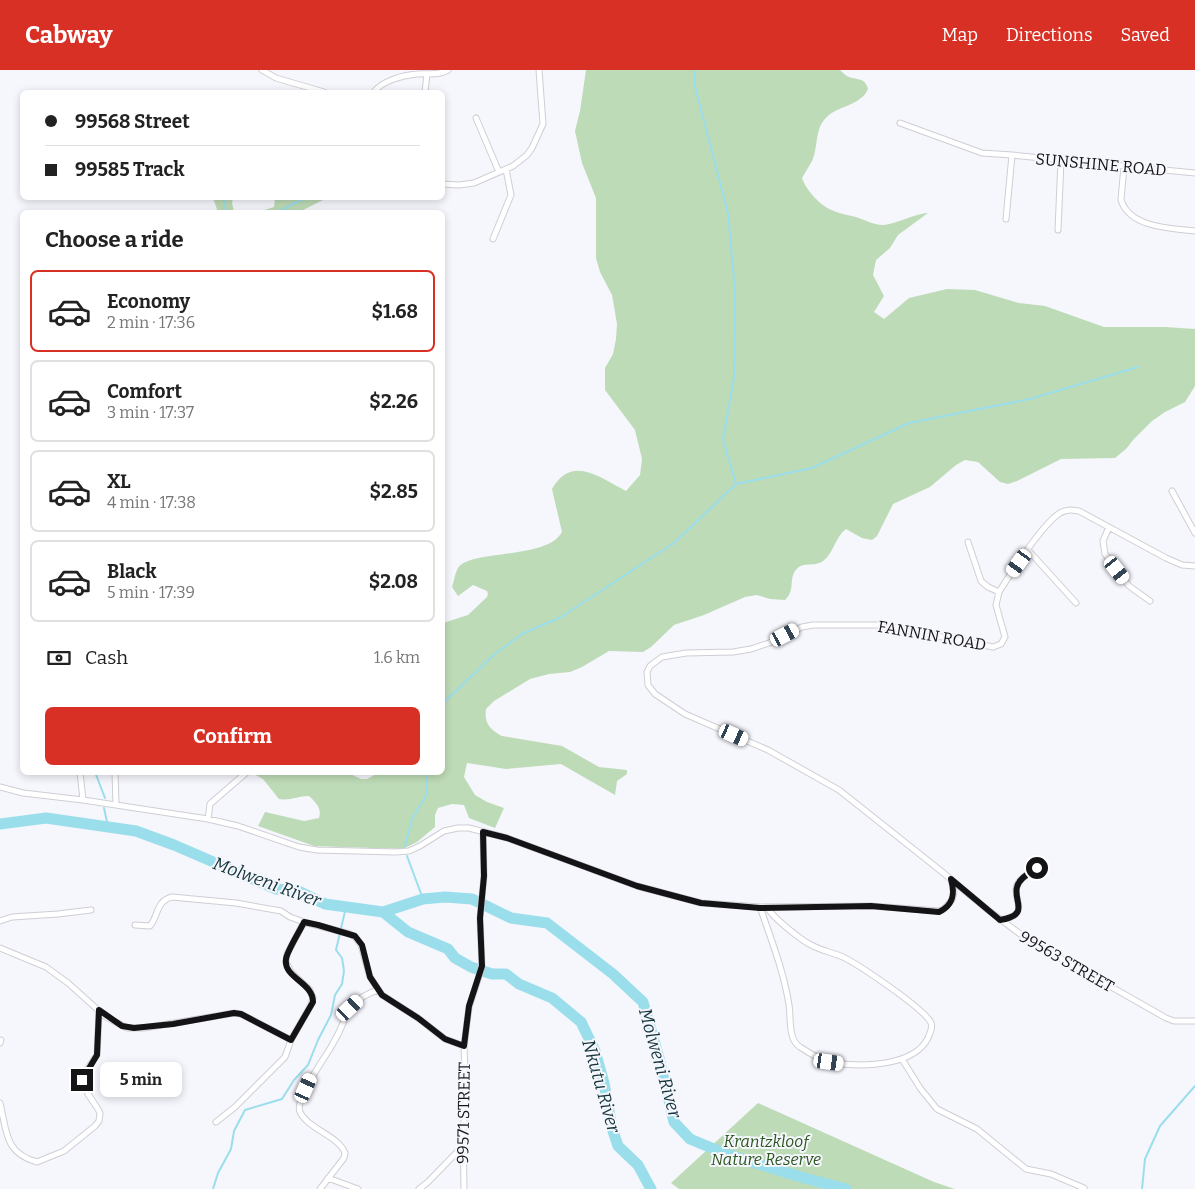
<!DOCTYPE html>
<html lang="en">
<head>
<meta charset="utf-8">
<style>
	body { margin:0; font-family:Bitter,serif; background:#f2f2f2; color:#222; height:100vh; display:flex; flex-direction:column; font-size:19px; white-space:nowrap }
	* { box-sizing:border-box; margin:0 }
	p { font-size:16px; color:#767676 }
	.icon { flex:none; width:28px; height:28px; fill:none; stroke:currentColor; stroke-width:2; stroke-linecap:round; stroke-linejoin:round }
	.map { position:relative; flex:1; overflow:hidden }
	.side { position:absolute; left:20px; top:140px; width:425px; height:565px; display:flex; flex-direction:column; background:#fff; border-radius:8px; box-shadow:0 2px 8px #0003 }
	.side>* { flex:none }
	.banner { position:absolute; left:20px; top:20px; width:425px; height:110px; border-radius:8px; box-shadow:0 2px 8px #0003; display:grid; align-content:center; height:110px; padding:0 25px; background:#fff }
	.end { position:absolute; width:22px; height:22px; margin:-11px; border:6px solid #141416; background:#fff; box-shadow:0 0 0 2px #fff }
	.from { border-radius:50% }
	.bubble { position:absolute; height:35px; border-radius:8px; background:#fff; box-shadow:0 2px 8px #0003; font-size:16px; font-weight:700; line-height:35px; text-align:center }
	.car { position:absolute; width:15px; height:30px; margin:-15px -8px; border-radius:6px; box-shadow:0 0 4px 1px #0007; background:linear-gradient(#fff 24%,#345 0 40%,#fff 0 76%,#345 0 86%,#fff 0) }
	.banner b { display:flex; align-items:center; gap:18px; height:48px; font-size:19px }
	.banner b+b { border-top:1px solid #e0e0e0 }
	.banner i { width:12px; height:12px; background:#222 }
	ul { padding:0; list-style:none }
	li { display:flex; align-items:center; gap:15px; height:82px; margin:0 10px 8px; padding:0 15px; border:2px solid #e0e0e0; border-radius:8px }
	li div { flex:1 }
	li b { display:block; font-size:19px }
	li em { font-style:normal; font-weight:700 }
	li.selected { border-color:#d93025 }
	li>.icon { width:45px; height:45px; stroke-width:1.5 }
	h2 { padding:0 25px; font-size:22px; line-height:60px }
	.pay { display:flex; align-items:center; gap:12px; height:55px; padding:0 25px; font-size:19px }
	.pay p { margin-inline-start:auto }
	.primary-button { display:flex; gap:10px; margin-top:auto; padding:10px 25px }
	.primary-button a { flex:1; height:58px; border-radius:8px; background:#d93025; color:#fff; font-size:20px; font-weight:700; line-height:58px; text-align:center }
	header { display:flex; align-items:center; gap:30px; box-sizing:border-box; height:70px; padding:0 25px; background:#d93025; color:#fff }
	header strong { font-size:24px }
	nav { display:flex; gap:28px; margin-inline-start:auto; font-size:18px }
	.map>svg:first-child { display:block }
</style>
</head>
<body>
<header>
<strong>Cabway</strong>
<nav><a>Map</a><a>Directions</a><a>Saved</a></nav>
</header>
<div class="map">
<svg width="1195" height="1119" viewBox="0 0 1195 1119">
	<rect width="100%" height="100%" fill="#f6f6fd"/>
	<path fill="#bedbb7" d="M586,0H840C841,1 846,6 847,6C856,11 865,6 868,19C860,37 836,35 824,50C815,61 818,79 812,91C809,97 805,102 802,108C806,120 821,137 834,141C841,144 849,145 856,147C865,150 874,155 883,155C898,154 912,144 928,143L898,165L890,178L876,190L873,205L884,226L874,242L884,249L909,228L947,219L975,220L1019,233L1045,236L1104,257H1165L1195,259V316L1185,332L1165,342L1152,351L1134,369L1126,379L1115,388L1061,389L1017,411L1008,414L1000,412L978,392L965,390L956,395L930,417L893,434L877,466L872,470L862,468L846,459C835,467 834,483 823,491C813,498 803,490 795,501C789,511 795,521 785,530L770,529L757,525L745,527L704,545L674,555L651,577L643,582L609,581L582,597L570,602L549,604L530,609L494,631L486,639C484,653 490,660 502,666L562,676L599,697L627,700V704L617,711L615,725L561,694L506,699L467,693L464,707L475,725L487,732L504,738L495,758L469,748L464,735L452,734L438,738L435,745V757L417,772L403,779L314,776L258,756L265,742L304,751L319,748C322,738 316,733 309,726C298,726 290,731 279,729L263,709L252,703L305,702L309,705L312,703H348L361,709H367L378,703L442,702L443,553L468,545L487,527L488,524L487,521L473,515L458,526L452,517C454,511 455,503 458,498C470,479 547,490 562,462L552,419C572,384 600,408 626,421L640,405L642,389L635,360L605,320V298L613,284L616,269L617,254L612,225L600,202L596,188V128L582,93L575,61L580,41Z
		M213,128H233L232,133L234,142H218Z
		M275,128H327L299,142H258L274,137Z
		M758,1033L934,1112L955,1119H679L671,1113Z"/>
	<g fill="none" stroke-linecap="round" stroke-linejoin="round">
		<path stroke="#9bdeeb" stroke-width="2" d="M695,0L694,13L728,143L735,222L734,307L723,370L736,414
			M224,128L225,142
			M278,142L305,128
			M442,634L496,583L522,564L561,547L674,473L736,414L812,398L909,353L1030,329L1138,297
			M95,702L105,728
			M104,738L108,757
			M405,777L412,749L427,724V702
			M407,786L423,829
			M213,1119L218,1103L231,1079L234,1061L245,1040L282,1029L294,1010L308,995L318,970L331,945L335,925L342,914L344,901L342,888L336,880L346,837
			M1142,1119L1145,1089L1160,1056L1195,1016"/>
		<path stroke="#9bdeeb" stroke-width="11" d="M0,754L46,748L136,761L174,775L276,819L298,821L325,834L383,842L423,829L445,827L472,829L511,848L547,853L613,904L643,932L659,988L674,1052L690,1069L726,1084L801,1107L846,1119
			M383,842L408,862L448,879L455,888L471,897L492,904H506L519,914L552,928L581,952L595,981L604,1013L612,1058L618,1076L638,1095L651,1119"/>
		<defs>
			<path id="minor" d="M262,0L276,8L324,22
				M374,22C382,11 403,5 417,4C427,3 438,6 448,0
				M425,22L427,4
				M476,48L499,102
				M900,53L982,83L1012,85
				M1124,96L1121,130C1130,158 1170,158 1195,161
				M442,114L459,115L474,113L513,96L527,85L532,78L543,54L539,0
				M1006,149L1012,85L1195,103
				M1058,160L1061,90
				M493,169L511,125L506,99
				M1172,421L1195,463
				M1109,457L1103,471L1105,484L1129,516L1150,531
				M968,472L981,511L988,517L999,522
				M1028,480L1076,533
				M1195,496L1182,495L1166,488L1079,441C1072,440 1066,439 1060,443C1042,454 1011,503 999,522L996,535L1005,567L1001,574L993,577L881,555H813L802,557L769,573L751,579L733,582L686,583L662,587L650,596L647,602L648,615L655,624L685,644L768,680L839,720L941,801L988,840L1027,869L1166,948L1174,951H1195
				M80,702L83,730
				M115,702L116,735
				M0,717L23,723L83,730L208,749L238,756L299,777L317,780L396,782L409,781L420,776L444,761L458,758H469L507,768L637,816L701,833L760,837L871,836L939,841L944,839L952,830L954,822L951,809
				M208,749L210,734L247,702
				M760,837C771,869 784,902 789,935C791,948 788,970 800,977C809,983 821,990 831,992C857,998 914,997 928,968C930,963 934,956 930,951C920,936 862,897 845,888C835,883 823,881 813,876C802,871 773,848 767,837
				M1000,850C1033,845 1011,828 1017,815C1022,805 1034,801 1041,795
				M0,851L12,847L58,844L91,840
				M135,855L150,856C159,845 156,831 172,827L236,833L281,841L290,847L304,852L350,864L355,867L361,875L370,907L382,925L418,948L445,969L464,976
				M0,878L46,897L68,913L106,947L127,958H144L234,943L241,944L291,970
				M0,973L1,970
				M902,989L920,1018L937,1039L977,1059L1026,1099L1051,1104L1084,1118
				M0,1033C7,1061 4,1083 37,1092L64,1081L95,1056L99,1051L100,1043L98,1039L88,1024L83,1010L84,1004L97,985L99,941
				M216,1052L235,1037L285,987L291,970L311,935L313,928L310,920L291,902L286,892L287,884L304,852
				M328,1108L358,1119
				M320,1119L344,1088L345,1083C339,1066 308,1059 300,1042C294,1030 324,989 331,977C335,970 340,961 343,953C345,949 346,943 349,939C357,930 367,923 378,920
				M419,1119L428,1112L462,1077
				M464,1119L463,1061L466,1030L464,976L469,937L482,897L480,848L484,806L483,762"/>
		</defs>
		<use href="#minor" stroke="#cfced5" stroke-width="7"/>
		<use href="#minor" stroke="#fff" stroke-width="5"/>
	</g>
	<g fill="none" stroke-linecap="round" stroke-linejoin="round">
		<path stroke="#141416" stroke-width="6" d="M82,1010L97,985L99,940L122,956L134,958L173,954L234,943L241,944L291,970L313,932C313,912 283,908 286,889C287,881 300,861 304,852L318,855L355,866L362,875L370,907L382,925L418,948L445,969L464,976L469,936L482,896L480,848L484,806L483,762L507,768L637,816L701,833L760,838L871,836L939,842C954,835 955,823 951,809L1000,850C1031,845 1013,831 1017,817C1019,808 1030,803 1037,798"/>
	</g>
	<g text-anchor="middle" stroke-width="4" stroke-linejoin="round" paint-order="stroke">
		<g font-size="16" fill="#141416" stroke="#f6f6fd">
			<text transform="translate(1101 94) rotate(5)" y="6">SUNSHINE ROAD</text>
			<text transform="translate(932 565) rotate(10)" y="6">FANNIN ROAD</text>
			<text transform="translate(1067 891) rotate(30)" y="6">99563 STREET</text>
			<text transform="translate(463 1043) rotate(-89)" y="6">99571 STREET</text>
		</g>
		<g font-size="16" font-style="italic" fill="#2b571e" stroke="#f6f6fd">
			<text x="766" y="1077">Krantzkloof<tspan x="766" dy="18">Nature Reserve</tspan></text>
		</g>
		<g font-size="18" font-style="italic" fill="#14353b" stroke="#f6f6fd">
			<text transform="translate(267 812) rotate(20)" y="6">Molweni River</text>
			<text transform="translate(660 993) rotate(74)" y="6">Molweni River</text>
			<text transform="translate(601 1016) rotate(74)" y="6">Nkutu River</text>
		</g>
	</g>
</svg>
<i class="end from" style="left:1037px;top:798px"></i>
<i class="end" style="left:82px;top:1010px"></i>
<div class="bubble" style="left:100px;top:992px;width:82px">5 min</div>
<i class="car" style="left:1019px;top:493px;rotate:216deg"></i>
<i class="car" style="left:1117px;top:500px;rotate:142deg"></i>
<i class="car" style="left:785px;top:565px;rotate:62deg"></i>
<i class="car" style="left:734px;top:665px;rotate:114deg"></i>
<i class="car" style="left:350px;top:938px;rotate:47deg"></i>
<i class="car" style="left:829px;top:992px;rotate:98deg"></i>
<i class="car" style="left:306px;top:1018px;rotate:24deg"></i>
<div class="banner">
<b><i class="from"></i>99568 Street</b>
<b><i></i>99585 Track</b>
</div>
<section class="side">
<h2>Choose a ride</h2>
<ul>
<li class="selected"><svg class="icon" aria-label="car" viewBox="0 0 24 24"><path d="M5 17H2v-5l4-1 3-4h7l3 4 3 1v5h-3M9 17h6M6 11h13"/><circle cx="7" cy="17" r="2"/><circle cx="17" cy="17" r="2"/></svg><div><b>Economy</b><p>2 min · 17:36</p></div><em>$1.68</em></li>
<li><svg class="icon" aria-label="car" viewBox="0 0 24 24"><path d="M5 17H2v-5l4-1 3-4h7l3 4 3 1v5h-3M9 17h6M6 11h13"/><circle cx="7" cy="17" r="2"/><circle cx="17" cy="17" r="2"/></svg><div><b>Comfort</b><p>3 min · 17:37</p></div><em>$2.26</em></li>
<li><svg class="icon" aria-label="car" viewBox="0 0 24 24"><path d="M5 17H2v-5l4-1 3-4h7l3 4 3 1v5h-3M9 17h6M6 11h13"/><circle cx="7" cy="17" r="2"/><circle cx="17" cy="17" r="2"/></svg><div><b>XL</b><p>4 min · 17:38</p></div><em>$2.85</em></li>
<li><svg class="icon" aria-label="car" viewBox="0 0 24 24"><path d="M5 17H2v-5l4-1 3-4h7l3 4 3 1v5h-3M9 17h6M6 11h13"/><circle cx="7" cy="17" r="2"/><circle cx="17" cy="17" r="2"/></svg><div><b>Black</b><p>5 min · 17:39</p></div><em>$2.08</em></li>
</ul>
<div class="pay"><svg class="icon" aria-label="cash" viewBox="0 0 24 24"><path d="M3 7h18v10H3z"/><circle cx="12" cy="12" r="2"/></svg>Cash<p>1.6 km</p></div>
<div class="primary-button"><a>Confirm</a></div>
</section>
</div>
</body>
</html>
